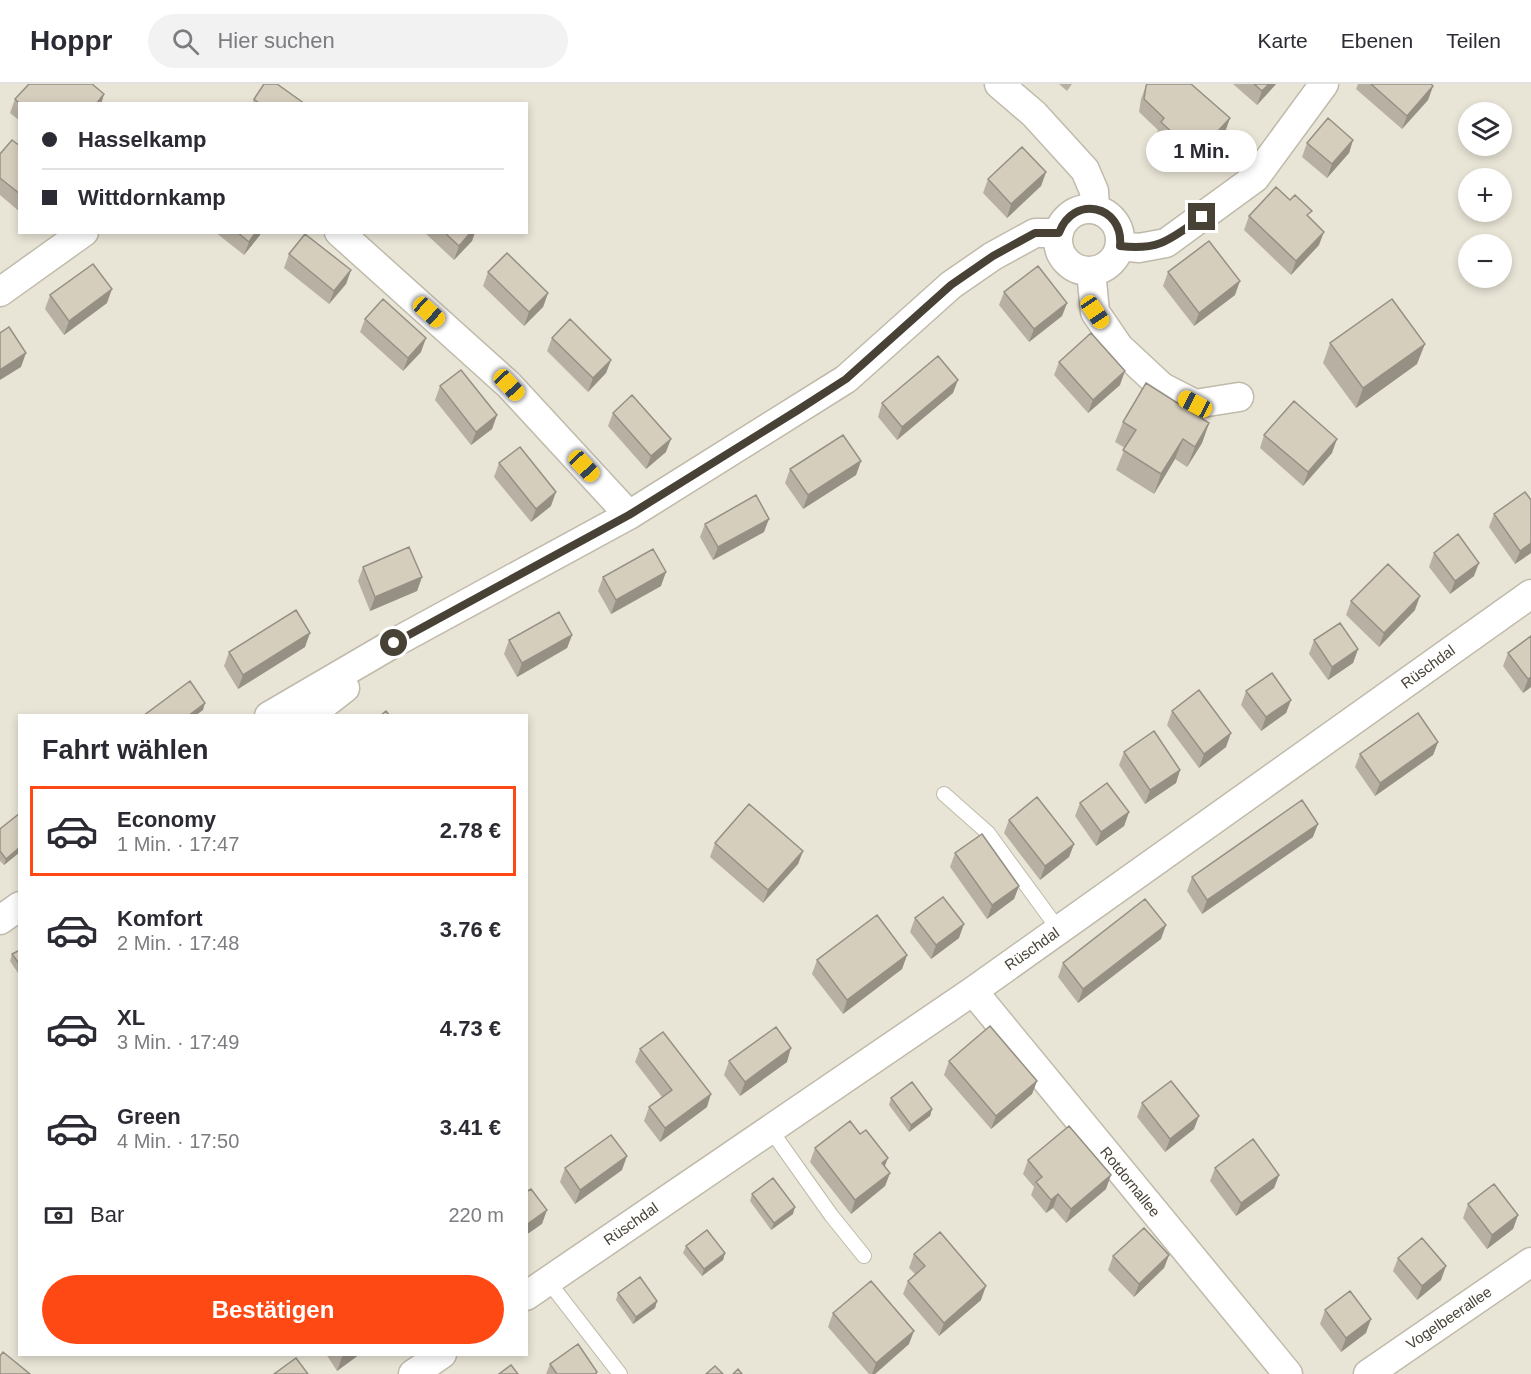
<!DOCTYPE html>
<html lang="de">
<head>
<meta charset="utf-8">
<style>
	body { margin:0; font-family:Arial,sans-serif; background:#f2f2f3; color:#2b2b33; height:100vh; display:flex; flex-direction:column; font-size:22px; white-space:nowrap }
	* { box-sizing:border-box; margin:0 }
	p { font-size:20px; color:#7c7c81 }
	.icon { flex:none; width:33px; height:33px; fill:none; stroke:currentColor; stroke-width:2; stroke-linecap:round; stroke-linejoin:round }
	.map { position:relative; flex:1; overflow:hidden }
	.details { position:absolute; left:18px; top:630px; width:510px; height:642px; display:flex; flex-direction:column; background:#fff; border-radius:0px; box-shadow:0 3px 9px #0003 }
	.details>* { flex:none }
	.top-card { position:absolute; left:18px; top:18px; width:510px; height:132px; border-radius:0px; box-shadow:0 3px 9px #0003; display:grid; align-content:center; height:132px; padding:0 24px; background:#fff }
	.tools { position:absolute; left:1458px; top:18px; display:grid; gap:12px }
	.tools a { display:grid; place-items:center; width:54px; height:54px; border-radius:50%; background:#fff; box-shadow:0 3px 9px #0003; font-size:30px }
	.end { position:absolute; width:27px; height:27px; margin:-14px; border:8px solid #484236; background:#fff; box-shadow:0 0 0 3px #fff }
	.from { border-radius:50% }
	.bubble { position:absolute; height:42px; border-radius:21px; background:#fff; box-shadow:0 3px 9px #0003; font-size:20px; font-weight:700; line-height:42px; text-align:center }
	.car { position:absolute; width:18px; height:36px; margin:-18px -9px; border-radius:8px; box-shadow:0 0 4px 2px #0007; background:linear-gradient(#f5c518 24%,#345 0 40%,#f5c518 0 76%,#345 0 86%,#f5c518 0) }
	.top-card b { display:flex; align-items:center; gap:21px; height:57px; font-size:22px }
	.top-card b+b { border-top:2px solid #e1e1e2 }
	.top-card i { width:15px; height:15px; background:#2b2b33 }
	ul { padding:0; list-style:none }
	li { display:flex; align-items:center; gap:18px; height:90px; margin:0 12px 9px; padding:0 12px; border:3px solid transparent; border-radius:0px }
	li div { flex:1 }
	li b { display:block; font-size:22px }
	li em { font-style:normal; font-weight:700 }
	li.on { border-color:#ff4914 }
	li>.icon { width:54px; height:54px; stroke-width:1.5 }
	h2 { padding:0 24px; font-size:27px; line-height:72px }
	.pay { display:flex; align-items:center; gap:15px; height:66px; padding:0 24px; font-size:22px }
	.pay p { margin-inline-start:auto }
	.button { display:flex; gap:12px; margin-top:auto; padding:12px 24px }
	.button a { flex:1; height:69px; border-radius:36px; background:#ff4914; color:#fff; font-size:24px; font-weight:700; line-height:69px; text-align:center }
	header { display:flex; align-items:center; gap:36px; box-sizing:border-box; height:84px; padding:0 30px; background:#fff; border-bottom:2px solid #e1e1e2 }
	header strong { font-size:28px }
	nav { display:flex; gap:33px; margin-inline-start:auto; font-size:21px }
	.search { width:420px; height:54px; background:#f2f2f3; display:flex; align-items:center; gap:15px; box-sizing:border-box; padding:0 21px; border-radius:33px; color:#7c7c81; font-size:22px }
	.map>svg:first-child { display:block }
</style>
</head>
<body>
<header>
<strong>Hoppr</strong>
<div class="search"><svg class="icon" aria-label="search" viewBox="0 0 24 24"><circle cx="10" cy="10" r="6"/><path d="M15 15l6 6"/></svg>Hier suchen</div>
<nav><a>Karte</a><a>Ebenen</a><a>Teilen</a></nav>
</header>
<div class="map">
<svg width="1531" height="1290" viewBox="0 0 1531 1290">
	<rect width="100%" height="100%" fill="#f4f2e8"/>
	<path fill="#e8e4d6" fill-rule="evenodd" d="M0,0H1531V1290H0ZM20,20H526V148H20ZM1468,28H1502V62H1468ZM1468,94H1502V128H1468ZM1468,160H1502V194H1468ZM20,632H526V1270H20Z"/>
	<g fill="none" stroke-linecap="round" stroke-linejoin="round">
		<defs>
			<path id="service" d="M944,710L988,749L1059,846
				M770,1045L831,1131L864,1172
				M548,1197L620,1290"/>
			<path id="minor" d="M999,0L1034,30L1085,86L1094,107L1095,125
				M1058 156a31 31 0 1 1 62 0a31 31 0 1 1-62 0Z
				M339,148L509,301L629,431
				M1120,162L1139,164L1166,159L1255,94L1324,0
				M1091,187L1095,228L1119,263L1162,303L1195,320L1239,313
				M0,208L84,148
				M269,632L394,559L629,431L846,295L951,201L993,172L1035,149H1059
				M309,632L345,604
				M0,836L20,822
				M973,907L1288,1290
				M526,1212L973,907L1531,510
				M413,1290L442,1270
				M1368,1290L1531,1178"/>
		</defs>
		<use href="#service" stroke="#c0baaa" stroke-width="16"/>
		<use href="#minor" stroke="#c0baaa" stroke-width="31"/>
		<use href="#service" stroke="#fff" stroke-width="14"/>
		<use href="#minor" stroke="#fff" stroke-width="28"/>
	</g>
	<path fill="#b8b1a3" d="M1059,0H1072L1067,7Z
		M1233,0H1276L1257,21Z
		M1358,0H1431L1433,2L1428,16L1402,45L1356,5Z
		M1146,2L1230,34L1225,48L1202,74L1189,75L1176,63L1172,67L1156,51L1158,46L1139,28L1141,15Z
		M104,10L101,20H20V37L10,29L15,15Z
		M254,15L305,20H252Z
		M1353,56L1349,69L1327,94L1302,73L1307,59Z
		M20,62V128L0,111V70Z
		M1046,88L1041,102L1007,134L983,109L988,95Z
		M1290,116L1309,133L1319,161L1291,191L1244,146L1249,132Z
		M215,148H261L260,151L244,171Z
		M424,148H475L472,157L454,176Z
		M289,170L351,186L346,200L329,220L284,184Z
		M488,188L548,209L543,223L524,242L483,202Z
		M1168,188L1235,211L1194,242L1163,202Z
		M1004,208L1067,219L1062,232L1029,258L999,221Z
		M50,211L107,219L64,251L45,225Z
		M365,235L421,268L403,287L360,248Z
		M552,254L611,276L606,289L588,308L547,267Z
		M1330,259L1417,280L1356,324L1323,279Z
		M1059,278L1120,301L1088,329L1054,291Z
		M440,302L497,331L492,345L471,361L435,316Z
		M953,309L897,356L878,333L882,319Z
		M613,329L666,368L646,385L608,342Z
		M1123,338L1209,339L1202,359L1187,383L1175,375L1154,410L1116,386L1125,364L1115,358Z
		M1264,351L1332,369L1303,402L1260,364Z
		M861,377L856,391L803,425L785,399L790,385Z
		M499,379L551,422L531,438L494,393Z
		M1531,416V469L1515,480L1489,443L1494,430Z
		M705,440L764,448L713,476L700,453Z
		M1434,469L1474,492L1450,510L1429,483Z
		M363,483L422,493L417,507L370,527L358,497Z
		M603,493L661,502L611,530L598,507Z
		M1351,517L1415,526L1379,563L1346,531Z
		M572,551L567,564L517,593L504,570L509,556Z
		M1531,552V603L1523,609L1503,582L1508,569Z
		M1314,556L1358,565L1353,579L1328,596L1309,570Z
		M305,563L238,605L224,582L229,568Z
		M1246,607L1291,616L1286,629L1261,647L1241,621Z
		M1172,627L1226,663L1199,684L1167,641Z
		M1438,658L1433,671L1375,712L1355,683L1360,670Z
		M1124,668L1180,686L1176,699L1145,720L1119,681Z
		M1080,719L1129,728L1124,742L1096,762L1075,732Z
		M20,729V768L4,781L0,777V745Z
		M1009,736L1074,760L1069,773L1040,796L1004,749Z
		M1313,753L1202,830L1187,807L1192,793Z
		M715,759L803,767L798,780L763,819L710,773Z
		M955,769L1019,802L1014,815L987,835L950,783Z
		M915,834L959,854L931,875L910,848Z
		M1161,855L1078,919L1058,893L1063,879Z
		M20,866V892L10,877L12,870Z
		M907,871L902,885L843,930L812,890L817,876Z
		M640,965L707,1023L660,1058L644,1037L649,1023L662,1013L635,978Z
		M729,977L787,978L740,1012L724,991Z
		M949,977L1037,997L1032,1010L991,1045L944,991Z
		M891,1014L932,1025L930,1032L909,1048L889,1021Z
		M1142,1019L1194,1045L1165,1068L1137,1033Z
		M860,1050L890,1089L885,1102L851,1130L810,1078L815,1064Z
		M1028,1076L1106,1105L1066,1139L1053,1124L1046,1129L1031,1111L1034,1103L1023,1090Z
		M565,1084L622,1086L575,1120L560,1098Z
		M1215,1084L1279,1091L1274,1104L1236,1132L1210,1097Z
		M752,1110L793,1130L771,1146L750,1117Z
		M1468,1120L1518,1131L1513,1145L1487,1165L1463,1134Z
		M686,1162L725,1169L723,1176L702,1192L683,1169Z
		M914,1170L981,1216L939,1252L903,1210L908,1197L915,1190L909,1184Z
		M1169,1171L1164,1184L1134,1213L1108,1186L1113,1172Z
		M1398,1174L1441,1196L1417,1216L1393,1187Z
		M618,1209L657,1217L655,1224L633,1240L616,1216Z
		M1325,1226L1366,1249L1341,1268L1320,1240Z
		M833,1229L909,1260L875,1290H869L828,1243Z
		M326,1270H360L337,1287Z
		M550,1280L597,1288V1290H546Z"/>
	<path fill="#969084" d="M1269,0H1276L1257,21L1262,7Z
		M1433,2L1428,16L1402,45L1407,32Z
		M104,10L101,20H96Z
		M1230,34L1225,48L1202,74L1189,75L1194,62Z
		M1181,50L1176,63L1172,67L1177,53Z
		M1353,56L1349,69L1327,94L1332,80Z
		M1046,88L1041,102L1007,134L1011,120Z
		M256,148H261L260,151L244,171L249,158Z
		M471,148H475L472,157L454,176L459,162Z
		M1324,148L1319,161L1291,191L1296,177Z
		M351,186L346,200L329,220L334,207Z
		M1240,197L1235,211L1194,242L1199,229Z
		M112,205L107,219L64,251L69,237Z
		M548,209L543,223L524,242L529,228Z
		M1067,219L1062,232L1029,258L1034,245Z
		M426,254L421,268L403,287L408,274Z
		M1425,260L1417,280L1356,324L1363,304Z
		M26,269L21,283L0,296V286Z
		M611,276L606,289L588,308L593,294Z
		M1125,287L1120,301L1088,329L1093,316Z
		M958,296L953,309L897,356L902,343Z
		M497,331L492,345L471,361L476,348Z
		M1209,339L1202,359L1187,383L1195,363Z
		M671,355L666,368L646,385L651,372Z
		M1183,355L1175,375L1154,410L1161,390Z
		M1337,355L1332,369L1303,402L1308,388Z
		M861,377L856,391L803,425L808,411Z
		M556,408L551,422L531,438L536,425Z
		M769,435L764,448L713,476L718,463Z
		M1531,459V469L1515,480L1520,467Z
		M1479,479L1474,492L1450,510L1455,497Z
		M666,488L661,502L611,530L616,516Z
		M422,493L417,507L370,527L375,513Z
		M1420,512L1415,526L1379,563L1384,549Z
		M310,549L305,563L238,605L243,591Z
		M572,551L567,564L517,593L522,579Z
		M1358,565L1353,579L1328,596L1332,583Z
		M1531,593V603L1523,609L1528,595Z
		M1291,616L1286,629L1261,647L1266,633Z
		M205,619L203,626L195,632H188Z
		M1231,649L1226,663L1199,684L1204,670Z
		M1438,658L1433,671L1375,712L1380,699Z
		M1180,686L1176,699L1145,720L1150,706Z
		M1129,728L1124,742L1096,762L1101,748Z
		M1318,740L1313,753L1202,830L1207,816Z
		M1074,760L1069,773L1040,796L1045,782Z
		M20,763V768L4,781L6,775Z
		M803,767L798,780L763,819L768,806Z
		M1019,802L1014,815L987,835L992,821Z
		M964,840L959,854L931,875L936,861Z
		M1166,841L1161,855L1078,919L1083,905Z
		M907,871L902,885L843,930L847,916Z
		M791,964L787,978L740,1012L745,998Z
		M1037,997L1032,1010L991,1045L996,1032Z
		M711,1010L707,1023L660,1058L665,1044Z
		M932,1025L930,1032L909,1048L911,1041Z
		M1199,1032L1194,1045L1165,1068L1170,1055Z
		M627,1072L622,1086L575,1120L580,1106Z
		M888,1074L883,1087L882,1079Z
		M890,1089L885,1102L851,1130L855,1116Z
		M1111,1091L1106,1105L1066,1139L1071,1125Z
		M1279,1091L1274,1104L1236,1132L1241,1119Z
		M1058,1110L1053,1124L1046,1129L1051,1116Z
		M795,1123L793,1130L771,1146L774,1139Z
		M547,1126L542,1140L526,1151V1141Z
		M1518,1131L1513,1145L1487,1165L1492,1151Z
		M725,1169L723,1176L702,1192L704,1185Z
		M1169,1171L1164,1184L1134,1213L1139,1200Z
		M1446,1182L1441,1196L1417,1216L1422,1202Z
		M986,1202L981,1216L939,1252L944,1239Z
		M657,1217L655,1224L633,1240L636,1233Z
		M1371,1235L1366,1249L1341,1268L1346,1254Z
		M914,1247L909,1260L875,1290H872L876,1279Z
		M346,1270H360L337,1287L342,1273Z"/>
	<path fill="#d6cebd" stroke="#969084" stroke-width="1.5" d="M29,0H92L104,10L96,20H20L15,15Z
		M264,0H277L305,20H260L254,15Z
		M1147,0H1191L1230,34L1206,60L1194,62L1181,50L1177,53L1161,38L1164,34L1144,15L1146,2Z
		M1254,0H1269L1262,7Z
		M1371,0H1431L1433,2L1407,32Z
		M1328,34L1353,56L1332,80L1307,59Z
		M12,56L20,62V110L0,94V70Z
		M1022,63L1046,88L1011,120L988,95Z
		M1276,103L1290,116L1295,111L1312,127L1307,131L1324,148L1296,177L1249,132Z
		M237,148H256L249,158Z
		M444,148H471L459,162Z
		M305,150L351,186L334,207L289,170Z
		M1209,157L1240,197L1199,229L1168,188Z
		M507,169L548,209L529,228L488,188Z
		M93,180L112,205L69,237L50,211Z
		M1038,182L1067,219L1034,245L1004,208Z
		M383,215L426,254L408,274L365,235Z
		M1392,215L1425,260L1363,304L1330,259Z
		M570,235L611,276L593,294L552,254Z
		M9,243L26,269L0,286V249Z
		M1091,249L1125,287L1093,316L1059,278Z
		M938,272L958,296L902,343L882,319Z
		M461,286L497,331L476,348L440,302Z
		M1146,299L1209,339L1195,363L1183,355L1161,390L1123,366L1136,346L1123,338Z
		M632,311L671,355L651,372L613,329Z
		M1294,317L1337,355L1308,388L1264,351Z
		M843,351L861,377L808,411L790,385Z
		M520,363L556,408L536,425L499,379Z
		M1525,408L1531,416V459L1520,467L1494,430Z
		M756,411L769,435L718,463L705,440Z
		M1458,450L1479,479L1455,497L1434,469Z
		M409,463L422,493L375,513L363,483Z
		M653,465L666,488L616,516L603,493Z
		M1388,480L1420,512L1384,549L1351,517Z
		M296,526L310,549L243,591L229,568Z
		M559,528L572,551L522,579L509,556Z
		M1340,539L1358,565L1332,583L1314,556Z
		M1531,552V593L1528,595L1508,569Z
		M1272,589L1291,616L1266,633L1246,607Z
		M190,597L205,619L188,632H143Z
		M1199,606L1231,649L1204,670L1172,627Z
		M386,627L390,632H380Z
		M1418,629L1438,658L1380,699L1360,670Z
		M1154,647L1180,686L1150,706L1124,668Z
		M1107,699L1129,728L1101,748L1080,719Z
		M1037,713L1074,760L1045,782L1009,736Z
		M1302,716L1318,740L1207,816L1192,793Z
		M749,720L803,767L768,806L715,759Z
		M20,729V763L6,775L0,767V745Z
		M982,750L1019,802L992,821L955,769Z
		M943,813L964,840L936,861L915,834Z
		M1145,815L1166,841L1083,905L1063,879Z
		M877,831L907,871L847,916L817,876Z
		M20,866V881L12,870Z
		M990,942L1037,997L996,1032L949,977Z
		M776,943L791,964L745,998L729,977Z
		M663,948L711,1010L665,1044L649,1023L672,1006L640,965Z
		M1171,997L1199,1032L1170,1055L1142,1019Z
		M912,998L932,1025L911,1041L891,1014Z
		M850,1037L860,1050L866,1046L888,1074L882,1079L890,1089L855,1116L815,1064Z
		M1069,1042L1111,1091L1071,1125L1058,1110L1051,1116L1036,1098L1042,1093L1028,1076Z
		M611,1051L627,1072L580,1106L565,1084Z
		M1253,1055L1279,1091L1241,1119L1215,1084Z
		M773,1094L795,1123L774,1139L752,1110Z
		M1494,1100L1518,1131L1492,1151L1468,1120Z
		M531,1105L547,1126L526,1141V1108Z
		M1144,1144L1169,1171L1139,1200L1113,1172Z
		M707,1146L725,1169L704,1185L686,1162Z
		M940,1148L986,1202L944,1239L908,1197L925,1182L914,1170Z
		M1422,1154L1446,1182L1422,1202L1398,1174Z
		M640,1193L657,1217L636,1233L618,1209Z
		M871,1197L914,1247L876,1279L833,1229Z
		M1350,1207L1371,1235L1346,1254L1325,1226Z
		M578,1260L597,1288L595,1290H557L550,1280Z
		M3,1268L30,1290H0V1272Z
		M296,1274L308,1290H274Z
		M511,1281L518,1290H499Z
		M715,1282L723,1290H706Z
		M738,1285L742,1290H733Z"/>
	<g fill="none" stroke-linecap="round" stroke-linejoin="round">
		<path stroke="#484236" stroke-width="8" d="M394,559L629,431L798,326L846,295L951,201L993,172L1035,149H1059C1073,110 1124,121 1120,162C1159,167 1171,155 1202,133"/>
	</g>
	<g text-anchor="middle" stroke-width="4.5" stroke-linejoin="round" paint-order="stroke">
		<g font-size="15" fill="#484236" stroke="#fff">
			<text transform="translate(1428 583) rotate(-36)" y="5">Rüschdal</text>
			<text transform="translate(1032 865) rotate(-35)" y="5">Rüschdal</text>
			<text transform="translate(1130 1098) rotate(51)" y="5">Rotdornallee</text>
			<text transform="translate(631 1140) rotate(-35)" y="5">Rüschdal</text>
			<text transform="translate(1449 1234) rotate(-34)" y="5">Vogelbeerallee</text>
		</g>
	</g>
</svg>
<div class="tools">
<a><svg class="icon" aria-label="layers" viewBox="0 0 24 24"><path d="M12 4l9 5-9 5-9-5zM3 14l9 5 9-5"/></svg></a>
<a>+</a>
<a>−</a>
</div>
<i class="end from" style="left:394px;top:559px"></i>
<i class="end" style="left:1202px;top:133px"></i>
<div class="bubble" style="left:1146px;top:46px;width:111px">1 Min.</div>
<i class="car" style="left:429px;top:228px;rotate:132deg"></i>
<i class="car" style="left:1095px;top:228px;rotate:146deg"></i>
<i class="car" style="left:509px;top:301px;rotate:137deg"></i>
<i class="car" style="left:1195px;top:320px;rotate:298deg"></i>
<i class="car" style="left:584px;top:382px;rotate:137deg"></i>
<div class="top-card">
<b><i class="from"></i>Hasselkamp</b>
<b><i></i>Wittdornkamp</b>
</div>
<section class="details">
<h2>Fahrt wählen</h2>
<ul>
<li class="on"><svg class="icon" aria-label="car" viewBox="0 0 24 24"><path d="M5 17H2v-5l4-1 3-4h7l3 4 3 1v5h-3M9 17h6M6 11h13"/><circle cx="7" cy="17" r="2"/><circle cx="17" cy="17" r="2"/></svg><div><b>Economy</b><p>1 Min. · 17:47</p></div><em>2.78 €</em></li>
<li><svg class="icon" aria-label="car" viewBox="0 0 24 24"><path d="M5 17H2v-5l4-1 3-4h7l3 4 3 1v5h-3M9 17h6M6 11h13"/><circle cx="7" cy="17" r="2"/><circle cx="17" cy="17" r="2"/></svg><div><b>Komfort</b><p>2 Min. · 17:48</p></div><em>3.76 €</em></li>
<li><svg class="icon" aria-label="car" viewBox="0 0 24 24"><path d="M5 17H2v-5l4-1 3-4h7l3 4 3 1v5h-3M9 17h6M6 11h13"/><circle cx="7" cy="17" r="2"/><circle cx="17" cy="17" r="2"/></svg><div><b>XL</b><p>3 Min. · 17:49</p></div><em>4.73 €</em></li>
<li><svg class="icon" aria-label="car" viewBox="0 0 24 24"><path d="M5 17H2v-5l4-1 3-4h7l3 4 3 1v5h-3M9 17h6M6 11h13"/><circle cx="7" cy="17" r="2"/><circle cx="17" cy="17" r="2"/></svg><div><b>Green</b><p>4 Min. · 17:50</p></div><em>3.41 €</em></li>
</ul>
<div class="pay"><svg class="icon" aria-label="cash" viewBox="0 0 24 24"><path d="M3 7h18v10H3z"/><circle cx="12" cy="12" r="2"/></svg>Bar<p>220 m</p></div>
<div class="button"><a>Bestätigen</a></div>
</section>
</div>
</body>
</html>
